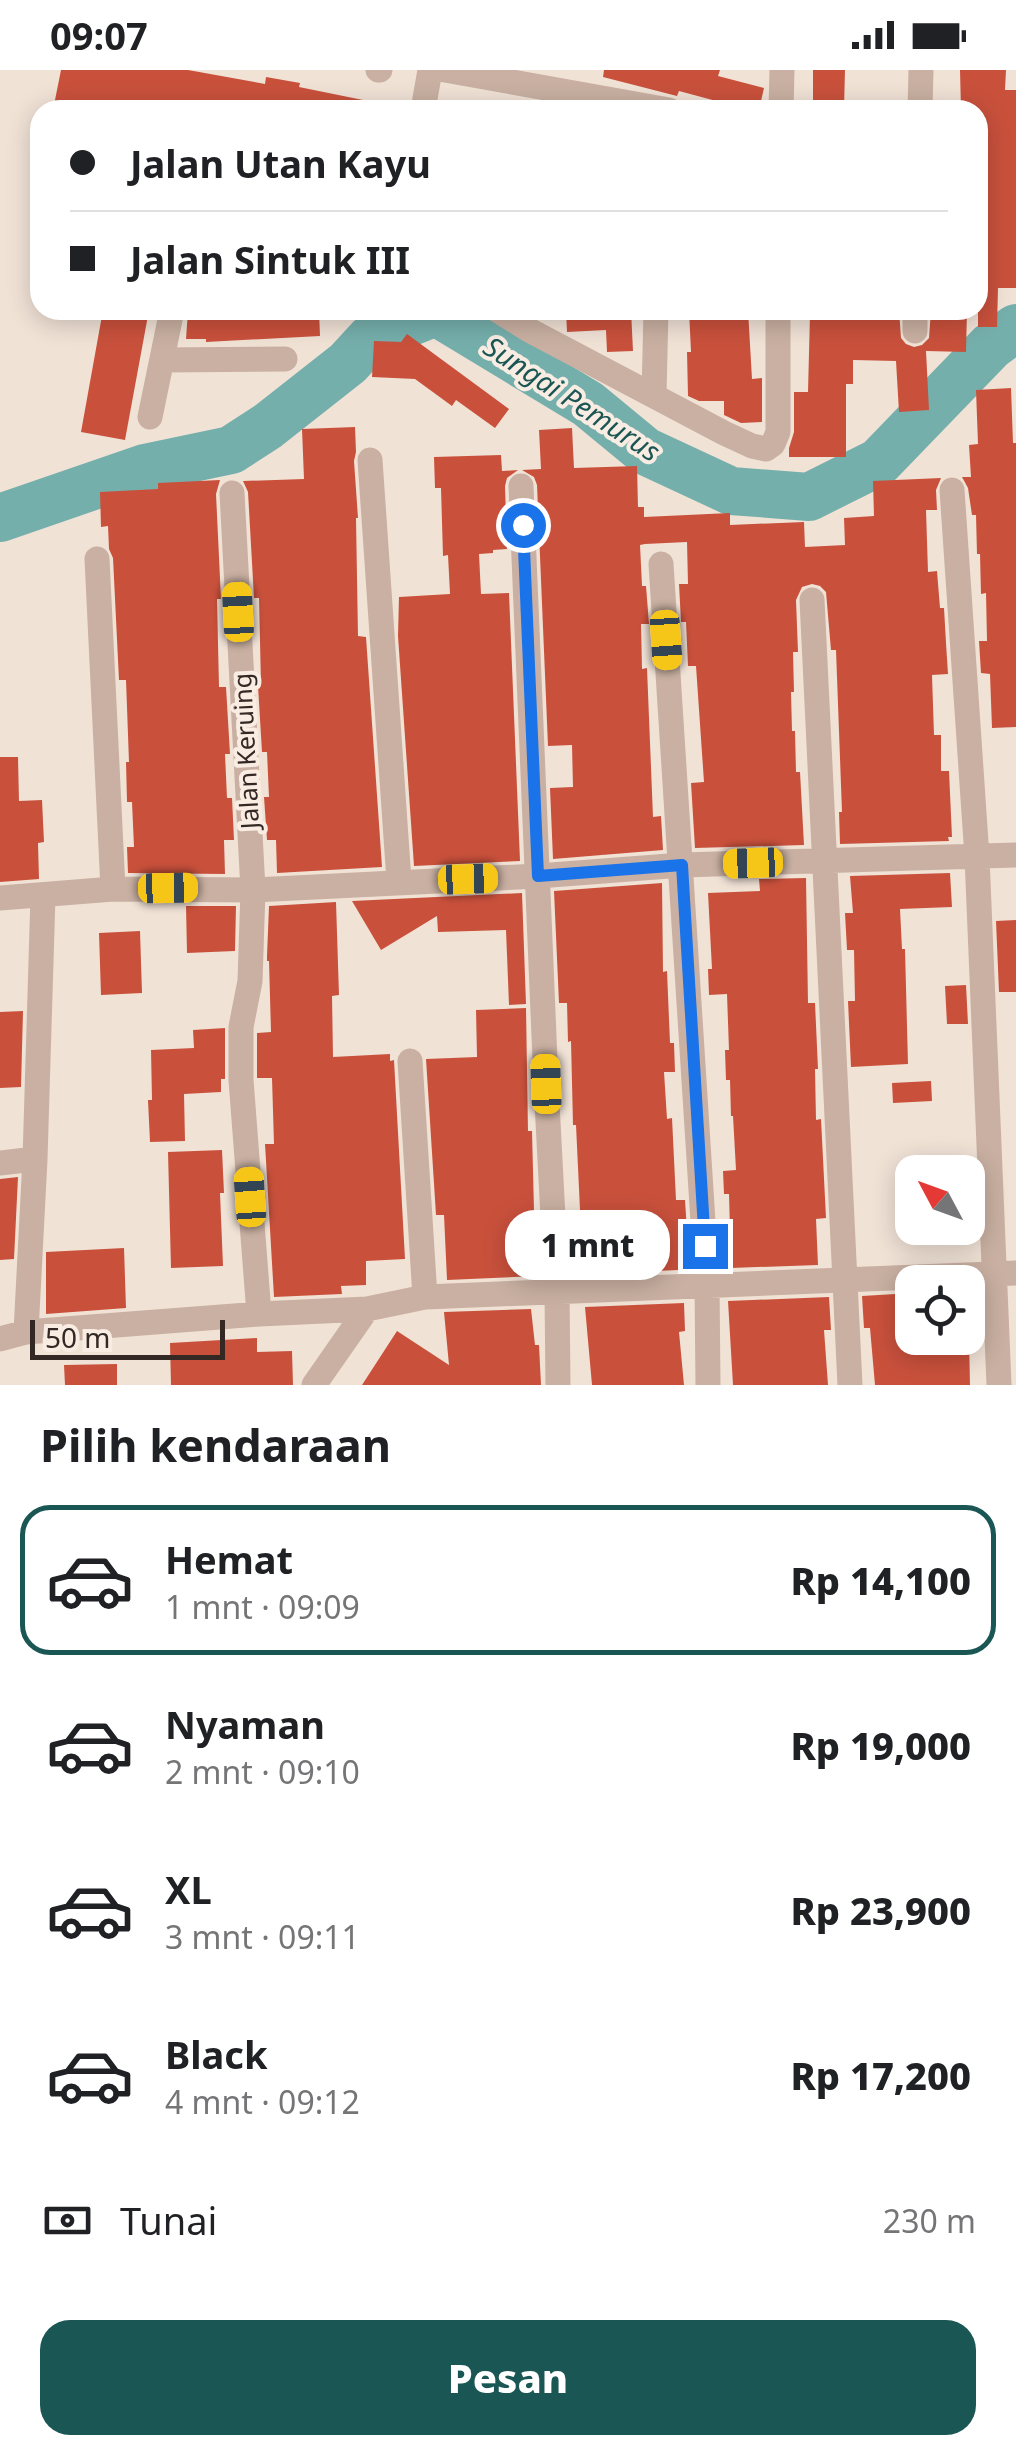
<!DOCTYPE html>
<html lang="id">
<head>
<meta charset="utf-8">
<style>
	body { margin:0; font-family:"Noto Sans",sans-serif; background:#f2f2f2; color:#202124; height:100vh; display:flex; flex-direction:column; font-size:38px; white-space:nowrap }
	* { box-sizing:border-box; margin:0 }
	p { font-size:32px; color:#757577 }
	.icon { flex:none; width:55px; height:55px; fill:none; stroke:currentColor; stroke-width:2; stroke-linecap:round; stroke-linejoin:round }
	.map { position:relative; height:1315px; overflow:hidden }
	.side { display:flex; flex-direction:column; background:#fff; flex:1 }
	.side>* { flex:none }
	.top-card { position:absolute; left:30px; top:30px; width:958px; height:220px; border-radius:30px; box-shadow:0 5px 25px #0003; display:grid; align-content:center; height:220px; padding:0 40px; background:#fff }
	.needle { width:65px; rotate:311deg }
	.buttons { position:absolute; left:895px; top:1085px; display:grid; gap:20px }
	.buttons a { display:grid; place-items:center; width:90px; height:90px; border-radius:20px; background:#fff; box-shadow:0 5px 25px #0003; font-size:50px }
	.scale { position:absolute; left:30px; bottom:25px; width:195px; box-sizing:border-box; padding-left:10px; border:5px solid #342825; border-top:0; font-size:28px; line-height:35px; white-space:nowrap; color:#342825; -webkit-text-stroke:8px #f9ece2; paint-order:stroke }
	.end { position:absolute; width:45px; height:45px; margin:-22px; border:12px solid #1a73e8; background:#fff; box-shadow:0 0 0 5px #fff }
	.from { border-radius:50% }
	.bubble { position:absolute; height:70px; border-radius:30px; background:#fff; box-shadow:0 5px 25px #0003; font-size:32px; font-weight:800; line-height:70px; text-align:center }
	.car { position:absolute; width:30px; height:60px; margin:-30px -15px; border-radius:12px; box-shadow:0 0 8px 2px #0007; background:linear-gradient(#f5c518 24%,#345 0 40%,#f5c518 0 76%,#345 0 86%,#f5c518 0) }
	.top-card b { display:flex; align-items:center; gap:35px; height:95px; font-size:38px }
	.top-card b+b { border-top:2px solid #e0e0e0 }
	.top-card i { width:25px; height:25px; background:#202124 }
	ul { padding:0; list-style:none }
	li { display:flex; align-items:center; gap:30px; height:150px; margin:0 20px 15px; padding:0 20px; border:5px solid transparent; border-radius:30px }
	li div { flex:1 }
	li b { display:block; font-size:38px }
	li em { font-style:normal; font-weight:800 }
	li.current { border-color:#1a5654 }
	li>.icon { width:90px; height:90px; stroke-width:1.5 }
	h2 { padding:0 40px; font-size:45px; line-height:120px }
	.pay { display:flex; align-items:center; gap:25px; height:110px; padding:0 40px; font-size:38px }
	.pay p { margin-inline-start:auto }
	.primary-button { display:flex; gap:20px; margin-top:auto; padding:20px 40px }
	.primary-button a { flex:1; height:115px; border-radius:30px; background:#1a5654; color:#fff; font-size:40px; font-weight:800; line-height:115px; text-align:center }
	.status { display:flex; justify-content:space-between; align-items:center; height:70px; padding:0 50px; background:#fff; direction:ltr }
	.status svg { height:28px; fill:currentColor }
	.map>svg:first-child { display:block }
</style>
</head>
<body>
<div class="status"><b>09:07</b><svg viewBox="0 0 49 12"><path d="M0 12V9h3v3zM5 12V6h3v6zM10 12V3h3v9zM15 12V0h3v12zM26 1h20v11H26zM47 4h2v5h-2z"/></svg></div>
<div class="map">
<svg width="1016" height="1315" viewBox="0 0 1016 1315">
	<rect width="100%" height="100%" fill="#f1e2d6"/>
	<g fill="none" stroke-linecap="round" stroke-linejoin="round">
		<path stroke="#75afac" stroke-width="48" d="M0,448L145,398L231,380L268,356L348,293L371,268L436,242L588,334L645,381L731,421L809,427L879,392L991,276L1016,258"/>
	</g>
	<path fill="#c9513c" d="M61,0H188L265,14L266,7L300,13L299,17L363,30L362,40H53Z
		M604,0H720L718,6L764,18L759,40H733L718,36L720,32L679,21L677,26L603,7Z
		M813,0H845L844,39H813Z
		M960,0H1006L1005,20H1016V218H998L997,257H978V40H961Z
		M103,240H149L125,370L81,362Z
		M209,240H319L320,266L206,272V269H186L188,241Z
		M566,240H631L633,281L607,282L606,260L567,262Z
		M689,240H748L752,309L762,308V352L741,353L724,345V331H699L688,326L687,282H691Z
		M861,240H899L901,268L906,274L914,277L922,275L929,268L931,240H967L966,282L926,281L929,340L899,342L896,291L853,290V314H846V387H789V378L794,362V322H808L810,244H861Z
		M407,264L509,339L495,358L456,330L452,336L415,309L372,307L374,271L401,272Z
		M1011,318L1013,373H1016V657L992,658L990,604L981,603L979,571H987L986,523L981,524L980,484H977L976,445H972L968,418L962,407H971L969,375L978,374L976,320Z
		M355,357L356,382L354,391L358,448H356L358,566L366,567L382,797L277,803L276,770H267L264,727H269L267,682H262L258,616L261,615L259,528H254L248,422L243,411L304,409L302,359Z
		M572,358L574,398L637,396L638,437H644V447L730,443V455L804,452L805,477L845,475L844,448L874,446L873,411L941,408L936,420L937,440H926L928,502L937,501L940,538H944L946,573L948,604L932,605L934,665H941V701H949L952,767H948L949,771L840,774L839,742H842L836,580H831L826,522L820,516L812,514L802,517L796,530L798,582H793L794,622H791L792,661H795L796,702H800L804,775L695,778L691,713L704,712L696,596H688L686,552H681L679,514H688L687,472L645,474L640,475L642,516H646L649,554H641L642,599L647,598L653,747L661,746L663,780L553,789L550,718L573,717L572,675L548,676L537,415L534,407L522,400L541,399L539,360Z
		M501,385L502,401L518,400L507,408L505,416L507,479L493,480V483L479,484L481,524L509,523L520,791L414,796L398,566L399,527L450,524L448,485L443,486L441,418H435L434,387Z
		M220,410L216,424L221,529H217L219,617H226L230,684H225L227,728H232L234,770H224L225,804L128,803L127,777H134L132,732H127L126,692H129L126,610H119L113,488L109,479L108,456L101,457L100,422L158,419V413Z
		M0,687H18L19,731L42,730L44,772L38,773L39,809L0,812Z
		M950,803L952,837L900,839L902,879H905L908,994L851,997L848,931H855L854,880H847L845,843H853L850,806Z
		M806,808L808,933H815L818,999H815L816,1050L821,1049L826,1148L816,1149L818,1195L731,1198L729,1124H724L723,1101L736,1100L733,1046H731L730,1010H726L725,980H729L727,924L709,925L708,899H712L708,823L760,821L759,809Z
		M662,813L663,902L667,901L670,973H674L675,1002H664L667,1049L672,1048L676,1130H685L688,1176L678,1177L679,1200L583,1204L582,1197H572L569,1140H580L576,1055H573L571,971L568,972L567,933H559L554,821Z
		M522,823L526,934L509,935L506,860L438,862L437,846L381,880L352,831Z
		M336,832L339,925L332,926L333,987L390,984V991L394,990L405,1189L366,1191V1215L341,1216L342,1224L274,1227L265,1074H274L272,1008H257V963L271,962L269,891H267V886L269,836Z
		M186,836H236L235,881L187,883Z
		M1016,850V922H999L996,851Z
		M140,861L142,923L101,925L99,863Z
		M966,915L968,954H947L945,916Z
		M526,938L528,1061H532L534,1141H536L539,1206L447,1210L444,1145H436L426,989L477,987L476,940Z
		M23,941L21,1017L0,1018V942Z
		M225,958V1009H221V1022L184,1024L185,1071L150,1072L148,1030H152L151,980L194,978L193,960Z
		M931,1011L932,1031L893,1033L892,1013Z
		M222,1080L224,1123H220L223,1196L171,1198L168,1082Z
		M18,1107L14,1189L0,1190V1109Z
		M124,1178L126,1238L46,1244V1182Z
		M912,1223V1268H969L970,1315H875L870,1258H864L862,1226Z
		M829,1227L831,1260H824L828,1315H733L728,1231Z
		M684,1233L685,1261L679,1262L684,1315H592L585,1237Z
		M531,1239L535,1275H539L541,1315H362L397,1261L449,1295L444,1242Z
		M257,1268V1282L292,1281L293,1315H171L170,1273Z
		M117,1294V1315H65L64,1295Z"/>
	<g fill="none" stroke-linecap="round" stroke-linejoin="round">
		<path stroke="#c9b0a2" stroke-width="25" d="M378,0H380
			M445,0L669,40
			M423,40L430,0
			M781,40L782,0
			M920,40L921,0
			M497,240L529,260L724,363L752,376L766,379L773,374L778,362V240
			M915,261V240
			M162,290L285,289
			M654,325L656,240
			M150,347L172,240
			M370,390L399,811
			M521,416L546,1014L557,1223L558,1315
			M952,420L977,787L999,1315
			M232,423L253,820L250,911L241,957V1010L259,1244
			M97,489L113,819
			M661,494L707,1214L708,1315
			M812,530L850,1315
			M0,828L113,819L253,820L538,806L682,795L1016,785
			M410,991L425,1227
			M0,1093L35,1089
			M26,1262L35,1089L43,826
			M0,1269L26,1262L259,1244L367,1239L425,1227L1016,1203
			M314,1315L367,1239"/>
	</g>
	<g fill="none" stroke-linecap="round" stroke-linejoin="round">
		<path stroke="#1a73e8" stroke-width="12" d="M523,455L538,806L682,795L705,1176"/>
	</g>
	<g text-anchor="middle" stroke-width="8" stroke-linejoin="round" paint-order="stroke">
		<g font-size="25" fill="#342825" stroke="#f9ece2">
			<text transform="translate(246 681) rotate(-93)" y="9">Jalan Keruing</text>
		</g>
		<g font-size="28" font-style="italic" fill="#1a5654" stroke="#f9ece2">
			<text transform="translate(572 329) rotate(33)" y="10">Sungai Pemurus</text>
		</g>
	</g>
</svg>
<div class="buttons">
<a><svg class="needle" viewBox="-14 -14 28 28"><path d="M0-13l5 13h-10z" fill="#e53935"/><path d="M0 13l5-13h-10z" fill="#757577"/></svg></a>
<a><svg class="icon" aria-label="locate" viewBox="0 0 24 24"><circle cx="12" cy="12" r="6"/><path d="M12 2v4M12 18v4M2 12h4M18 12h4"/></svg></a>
</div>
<div class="scale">50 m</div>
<i class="end from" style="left:523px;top:455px"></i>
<i class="end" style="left:705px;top:1176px"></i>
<div class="bubble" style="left:505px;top:1140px;width:165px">1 mnt</div>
<i class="car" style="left:238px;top:542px;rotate:357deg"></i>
<i class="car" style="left:666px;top:570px;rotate:176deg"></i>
<i class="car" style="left:753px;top:793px;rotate:268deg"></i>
<i class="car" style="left:468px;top:809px;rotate:88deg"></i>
<i class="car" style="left:168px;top:818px;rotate:89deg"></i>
<i class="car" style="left:546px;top:1014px;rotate:358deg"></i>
<i class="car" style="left:250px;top:1127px;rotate:356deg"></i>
<div class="top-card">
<b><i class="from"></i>Jalan Utan Kayu</b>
<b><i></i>Jalan Sintuk III</b>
</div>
</div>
<section class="side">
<h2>Pilih kendaraan</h2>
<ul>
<li class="current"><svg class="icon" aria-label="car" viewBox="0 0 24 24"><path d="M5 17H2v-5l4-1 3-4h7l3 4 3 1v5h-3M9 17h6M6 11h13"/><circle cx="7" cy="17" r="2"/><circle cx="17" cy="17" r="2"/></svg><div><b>Hemat</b><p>1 mnt · 09:09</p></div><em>Rp 14,100</em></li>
<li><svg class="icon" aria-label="car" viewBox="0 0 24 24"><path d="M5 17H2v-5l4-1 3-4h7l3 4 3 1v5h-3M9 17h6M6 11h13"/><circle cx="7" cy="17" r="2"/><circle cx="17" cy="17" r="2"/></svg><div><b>Nyaman</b><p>2 mnt · 09:10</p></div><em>Rp 19,000</em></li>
<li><svg class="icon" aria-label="car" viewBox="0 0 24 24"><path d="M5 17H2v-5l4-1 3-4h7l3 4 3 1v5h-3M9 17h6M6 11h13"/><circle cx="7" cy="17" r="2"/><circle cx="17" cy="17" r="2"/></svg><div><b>XL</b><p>3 mnt · 09:11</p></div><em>Rp 23,900</em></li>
<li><svg class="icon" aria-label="car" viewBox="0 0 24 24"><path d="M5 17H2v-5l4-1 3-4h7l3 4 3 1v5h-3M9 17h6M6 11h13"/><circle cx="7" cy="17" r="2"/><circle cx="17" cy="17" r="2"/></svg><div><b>Black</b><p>4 mnt · 09:12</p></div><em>Rp 17,200</em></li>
</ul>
<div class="pay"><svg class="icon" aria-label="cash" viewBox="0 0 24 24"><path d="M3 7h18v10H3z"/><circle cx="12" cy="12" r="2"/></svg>Tunai<p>230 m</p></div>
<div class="primary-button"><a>Pesan</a></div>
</section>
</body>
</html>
